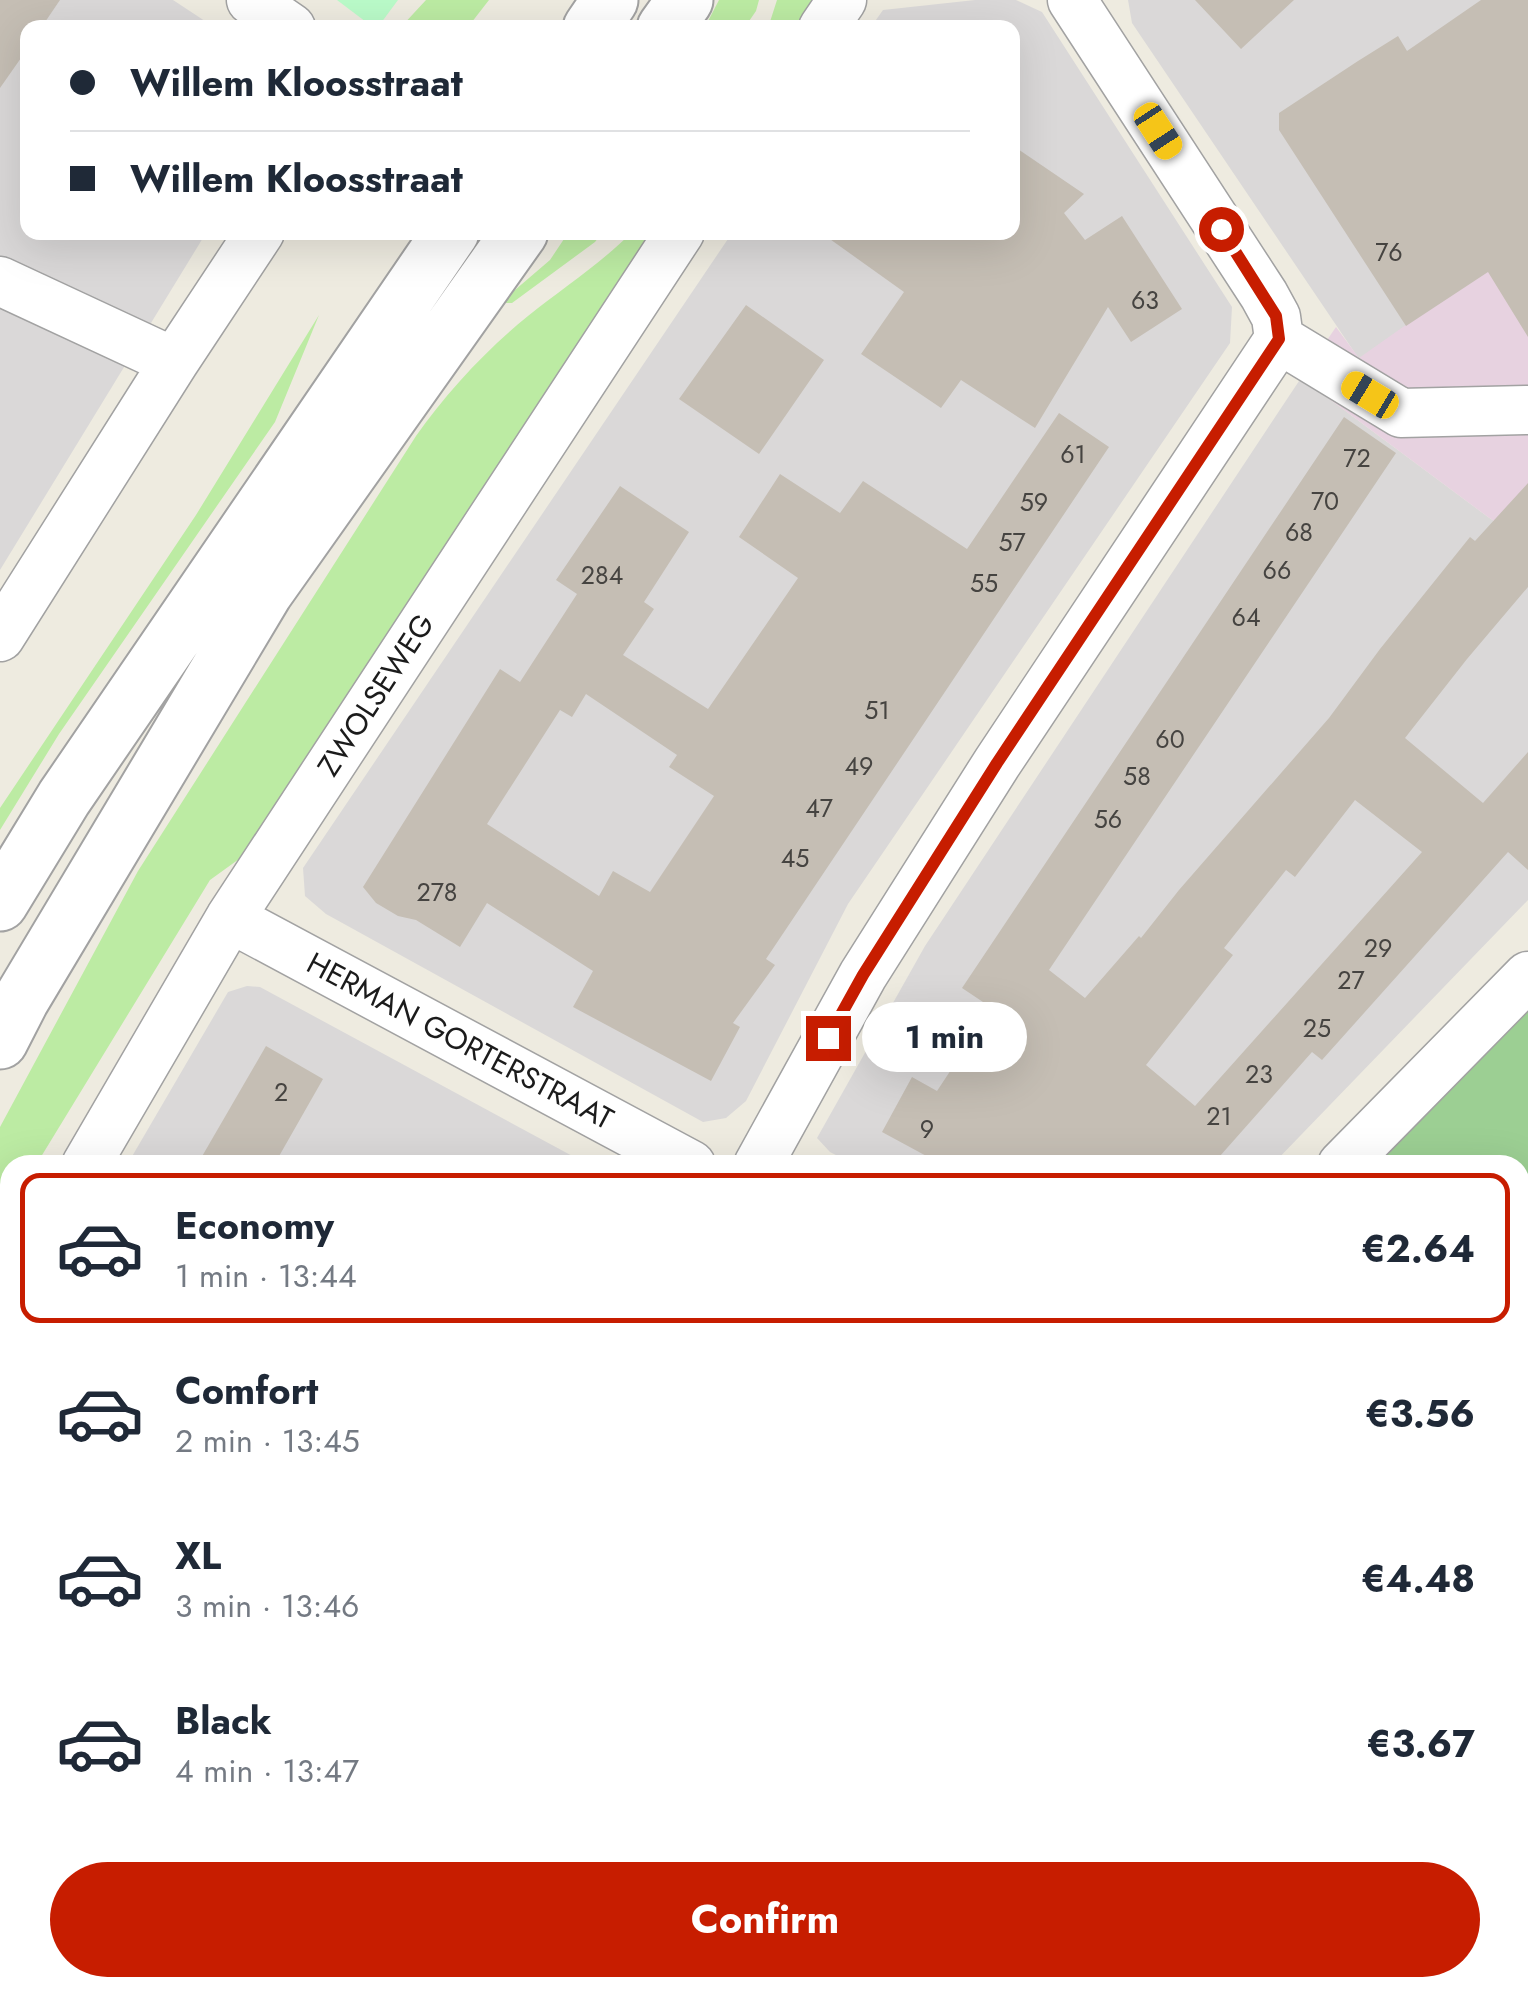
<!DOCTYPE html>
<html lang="en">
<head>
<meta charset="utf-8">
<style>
	body { margin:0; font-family:Jost,sans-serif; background:#f2f2f3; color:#1f2937; height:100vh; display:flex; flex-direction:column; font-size:38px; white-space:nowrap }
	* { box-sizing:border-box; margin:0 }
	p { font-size:32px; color:#747a83 }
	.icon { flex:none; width:55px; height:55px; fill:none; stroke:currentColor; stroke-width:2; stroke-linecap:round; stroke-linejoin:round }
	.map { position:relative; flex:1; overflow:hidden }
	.side { position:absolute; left:0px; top:1155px; width:1530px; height:842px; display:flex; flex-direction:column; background:#fff; border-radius:30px 30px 0 0; box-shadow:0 10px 40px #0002 }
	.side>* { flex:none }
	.banner { position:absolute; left:20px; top:20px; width:1000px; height:220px; border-radius:20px; box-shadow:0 10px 40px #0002; display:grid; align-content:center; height:220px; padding:0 50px; background:#fff }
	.end { position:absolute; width:45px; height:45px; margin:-22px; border:12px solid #c71d00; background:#fff; box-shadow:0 0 0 5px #fff }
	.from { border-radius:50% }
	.bubble { position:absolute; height:70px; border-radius:35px; background:#fff; box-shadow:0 10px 40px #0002; font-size:32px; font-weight:700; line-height:70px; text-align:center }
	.car { position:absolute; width:30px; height:60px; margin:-30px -15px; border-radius:12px; box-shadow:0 0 8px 2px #0007; background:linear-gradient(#f5c518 24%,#345 0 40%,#f5c518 0 76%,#345 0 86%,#f5c518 0) }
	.banner b { display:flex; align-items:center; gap:35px; height:95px; font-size:38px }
	.banner b+b { border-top:2px solid #e0e1e3 }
	.banner i { width:25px; height:25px; background:#1f2937 }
	ul { padding:18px 0 0; list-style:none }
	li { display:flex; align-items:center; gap:30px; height:150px; margin:0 20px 15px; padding:0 30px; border:5px solid transparent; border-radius:20px }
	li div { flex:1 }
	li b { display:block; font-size:38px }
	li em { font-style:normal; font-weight:700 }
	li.current { border-color:#c71d00 }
	li>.icon { width:90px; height:90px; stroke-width:1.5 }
	.action { display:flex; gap:20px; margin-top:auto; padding:20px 50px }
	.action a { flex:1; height:115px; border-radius:60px; background:#c71d00; color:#fff; font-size:40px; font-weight:700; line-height:115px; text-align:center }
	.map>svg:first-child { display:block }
</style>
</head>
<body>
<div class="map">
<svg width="1528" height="1996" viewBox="0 0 1528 1996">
	<rect width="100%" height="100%" fill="#eeebe0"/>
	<path fill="#dad8d8" d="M0,0H173L214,27L28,28V232L206,233L0,570Z
		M975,0H1016L1042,12L1232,307L1230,343L848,904L746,1101L726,1118L703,1122L326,914L305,896L303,868L732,233L1012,232V28L871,27L883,10Z
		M1128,0H1528V239L1359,359L1132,23Z
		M1301,378L1488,517L1528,543V900L1272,1165H855L830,1152L817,1138L925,946Z
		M247,986L260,987L589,1165H127L228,992Z
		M10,1363V1988H265L260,1996H0V1380Z
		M357,1988H717L710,1996H352Z"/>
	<path fill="#e7d2e0" d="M1528,239V543L1488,517L1301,378L1336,327L1359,358Z
		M1528,1153V1656L1520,1664V1165H1516Z"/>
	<path fill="#bceba3" d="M426,0H489L468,27H401Z
		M719,0H759L756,11L745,27H705Z
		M777,0H818L799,27L768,28Z
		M568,233H602L595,242L512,303H500L550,260Z
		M631,233H640L647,237L246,854L210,880L36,1165H10V1208L0,1224V1127L138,871L416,436C447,392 486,350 528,316C563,288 600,264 631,233Z
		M319,315L275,422L59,734L0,830V808L196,515Z
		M1528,1294V1374L1520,1383V1303Z
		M1520,1979L1528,1980V1996H1363L1371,1988H1520Z"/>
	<path fill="#9ccf93" d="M1528,993V1294L1520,1303V1165H1356Z
		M1528,1518V1980L1520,1979V1526Z
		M844,1988H942L934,1996H838Z
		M1115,1988H1371L1363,1996H1108Z"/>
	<path fill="#bafbc9" d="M337,0H398L378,27L374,28Z"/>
	<path fill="#9ec6de" d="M717,1988H844L838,1996H710Z"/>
	<path fill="#c5beb4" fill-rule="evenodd" d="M0,0H60L41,28H28V48L0,88Z
		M1195,0H1294L1241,49Z
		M1481,0H1528V337L1488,272L1406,326L1279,130V113L1358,61L1398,36L1407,51Z
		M1012,145L1084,194L1064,213L1085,240L1122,216L1182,309L1131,342L1108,307L1035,428L961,380L941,408L861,354L904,292L820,232H1012Z
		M746,305L824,360L759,454L679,399Z
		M1059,413L1109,447L766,959L775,965L733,1023L740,1027L711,1081L573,1007L593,971L487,903L460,947L416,920L398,916L376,903L363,887L500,669L520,682L577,594L556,580L620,486L689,532L644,602L654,609L623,655L708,709L798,578L739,537L780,474L840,513L863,481L967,549ZM586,694L677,755L669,767L714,796L650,892L613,871L599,896L487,824L560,710L572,717Z
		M1344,417L1396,453L1049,970L1085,998L1139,936L1141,938L1179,890L1329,718L1380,649L1470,537L1475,541L1528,483V587L1467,659L1405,738L1483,803L1528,752V870L1508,852L1322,1060L1312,1052L1212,1165H943L882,1132L912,1077L937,1091L992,1008L962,988ZM1355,800L1422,852L1195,1106L1146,1065L1233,955L1224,948L1286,870L1295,877Z
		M266,1046L323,1079L274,1165H197Z"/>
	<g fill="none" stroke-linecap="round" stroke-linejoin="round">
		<defs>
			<path id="minor" d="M251,0L291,28
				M823,28L842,0
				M0,281L174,362
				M1279,339L1401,413L1526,410
				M0,637L174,362L260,232
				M230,918L691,1165
				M86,1165L230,918L680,232
				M758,1165L863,975L997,763L1279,339L1276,317L1264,295L1072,0
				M1342,1165L1528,976
				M0,1317L10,1297
				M303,1996L307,1988"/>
			<path id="tertiary" d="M591,28L610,0
				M665,28L685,0
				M0,903L64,798L451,232
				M0,1041L21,1000L265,592L520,232"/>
		</defs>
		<use href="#minor" stroke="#a2a2a2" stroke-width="51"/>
		<use href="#tertiary" stroke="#a2a2a2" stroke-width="59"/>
		<use href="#minor" stroke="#fff" stroke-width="48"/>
		<use href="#tertiary" stroke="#fff" stroke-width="55"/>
		<path stroke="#696969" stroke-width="8" stroke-dasharray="20 20" stroke-linecap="butt" d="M1520,1429L1528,1420
			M1024,1996L1031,1988"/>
	</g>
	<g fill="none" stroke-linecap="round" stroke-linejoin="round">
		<path stroke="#c71d00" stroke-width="12" d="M828,1038L863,975L997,763L1279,339L1276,316L1221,229"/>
	</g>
	<g text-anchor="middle" stroke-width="10" stroke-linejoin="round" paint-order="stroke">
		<g font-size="25" fill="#464441">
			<text x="1389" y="261">76</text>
			<text x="1145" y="309">63</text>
			<text x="1073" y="463">61</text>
			<text x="1357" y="467">72</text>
			<text x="1325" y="510">70</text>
			<text x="1034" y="511">59</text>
			<text x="1299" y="541">68</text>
			<text x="1012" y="551">57</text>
			<text x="1277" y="579">66</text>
			<text x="602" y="584">284</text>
			<text x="984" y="592">55</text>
			<text x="1246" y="626">64</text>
			<text x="877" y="719">51</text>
			<text x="1170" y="748">60</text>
			<text x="859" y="775">49</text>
			<text x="1137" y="785">58</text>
			<text x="819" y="817">47</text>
			<text x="1108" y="828">56</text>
			<text x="795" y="867">45</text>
			<text x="437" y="901">278</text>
			<text x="1378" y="957">29</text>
			<text x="1351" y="989">27</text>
			<text x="1317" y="1037">25</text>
			<text x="1259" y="1083">23</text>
			<text x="281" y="1101">2</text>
			<text x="1219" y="1125">21</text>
			<text x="927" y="1138">9</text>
		</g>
		<g font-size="30" fill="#1b1b1b" stroke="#fff">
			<text transform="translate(376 695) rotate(-57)" y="10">ZWOLSEWEG</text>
			<text transform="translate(460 1041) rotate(28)" y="10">HERMAN GORTERSTRAAT</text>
		</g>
	</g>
</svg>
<i class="end from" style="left:1221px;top:229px"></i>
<i class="end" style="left:828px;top:1038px"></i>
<div class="bubble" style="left:862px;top:1002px;width:165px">1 min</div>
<i class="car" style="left:1158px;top:131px;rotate:147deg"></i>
<i class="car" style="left:1370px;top:395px;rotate:301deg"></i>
<div class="banner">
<b><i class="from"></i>Willem Kloosstraat</b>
<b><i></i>Willem Kloosstraat</b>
</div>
<section class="side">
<ul>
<li class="current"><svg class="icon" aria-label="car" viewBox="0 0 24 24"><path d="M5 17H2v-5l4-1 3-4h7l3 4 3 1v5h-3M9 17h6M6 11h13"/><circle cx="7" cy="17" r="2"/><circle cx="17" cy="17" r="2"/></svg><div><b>Economy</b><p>1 min · 13:44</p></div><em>€2.64</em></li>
<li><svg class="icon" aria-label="car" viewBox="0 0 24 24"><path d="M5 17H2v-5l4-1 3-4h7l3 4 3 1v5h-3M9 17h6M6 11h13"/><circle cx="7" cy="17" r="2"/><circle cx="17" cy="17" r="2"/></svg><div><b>Comfort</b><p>2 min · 13:45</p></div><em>€3.56</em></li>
<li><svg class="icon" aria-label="car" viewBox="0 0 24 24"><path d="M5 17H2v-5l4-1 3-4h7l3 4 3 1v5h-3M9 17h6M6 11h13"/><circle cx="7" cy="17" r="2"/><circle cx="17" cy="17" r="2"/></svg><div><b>XL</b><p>3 min · 13:46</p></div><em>€4.48</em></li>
<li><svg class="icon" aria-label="car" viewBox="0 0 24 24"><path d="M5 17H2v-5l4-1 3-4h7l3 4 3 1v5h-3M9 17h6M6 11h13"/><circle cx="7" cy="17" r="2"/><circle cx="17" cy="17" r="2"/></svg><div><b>Black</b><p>4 min · 13:47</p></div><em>€3.67</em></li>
</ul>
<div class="action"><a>Confirm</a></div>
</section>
</div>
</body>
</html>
